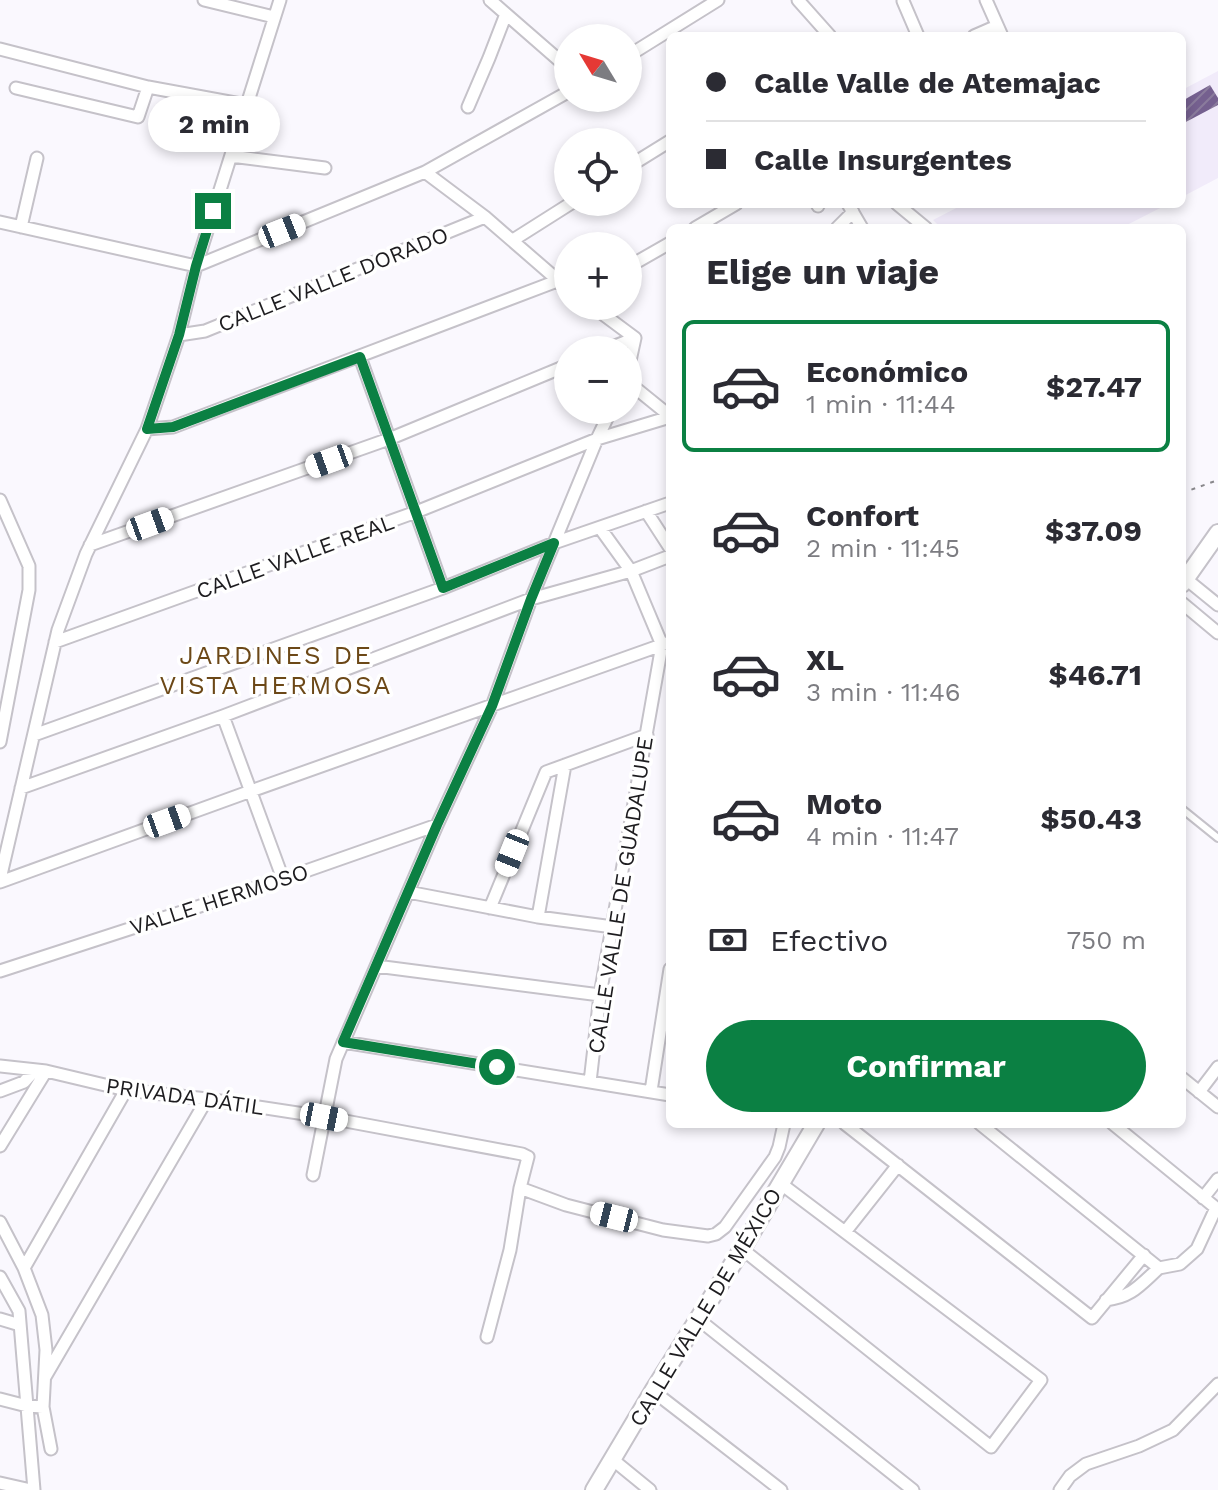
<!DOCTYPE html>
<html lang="es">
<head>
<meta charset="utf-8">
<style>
	body { margin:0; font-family:"Work Sans",sans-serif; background:#f7f7f7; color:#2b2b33; height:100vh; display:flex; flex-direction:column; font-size:30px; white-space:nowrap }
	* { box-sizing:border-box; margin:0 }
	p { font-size:26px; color:#7c7c81 }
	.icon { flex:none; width:44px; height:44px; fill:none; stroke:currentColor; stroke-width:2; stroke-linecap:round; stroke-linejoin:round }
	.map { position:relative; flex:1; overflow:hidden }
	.side { position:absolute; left:666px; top:224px; width:520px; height:904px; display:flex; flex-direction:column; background:#fff; border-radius:12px; box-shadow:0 4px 12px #0003 }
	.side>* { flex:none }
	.guide { position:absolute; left:666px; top:32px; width:520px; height:176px; border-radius:12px; box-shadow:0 4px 12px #0003; display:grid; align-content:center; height:176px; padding:0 40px; background:#fff }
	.needle { width:52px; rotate:308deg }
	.controls { position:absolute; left:554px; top:24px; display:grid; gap:16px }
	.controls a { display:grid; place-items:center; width:88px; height:88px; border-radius:50%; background:#fff; box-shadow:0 4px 12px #0003; font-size:40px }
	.end { position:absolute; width:36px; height:36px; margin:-18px; border:10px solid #0b8043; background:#fff; box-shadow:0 0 0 4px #fff }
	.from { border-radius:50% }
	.bubble { position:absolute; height:56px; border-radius:28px; background:#fff; box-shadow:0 4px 12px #0003; font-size:26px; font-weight:700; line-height:56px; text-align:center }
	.car { position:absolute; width:24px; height:48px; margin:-24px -12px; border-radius:10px; box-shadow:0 0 6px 2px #0007; background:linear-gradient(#fff 24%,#345 0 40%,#fff 0 76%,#345 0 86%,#fff 0) }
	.guide b { display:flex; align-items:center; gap:28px; height:76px; font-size:30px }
	.guide b+b { border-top:2px solid #e1e1e2 }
	.guide i { width:20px; height:20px; background:#2b2b33 }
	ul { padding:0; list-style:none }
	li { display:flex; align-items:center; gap:24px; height:132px; margin:0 16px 12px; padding:0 24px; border:4px solid transparent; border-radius:12px }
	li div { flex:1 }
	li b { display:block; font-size:30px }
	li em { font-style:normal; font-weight:700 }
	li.on { border-color:#0b8043 }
	li>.icon { width:72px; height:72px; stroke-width:1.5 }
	h2 { padding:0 40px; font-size:36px; line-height:96px }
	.pay { display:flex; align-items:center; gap:20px; height:88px; padding:0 40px; font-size:30px }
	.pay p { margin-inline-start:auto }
	.cta { display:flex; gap:16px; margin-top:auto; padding:16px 40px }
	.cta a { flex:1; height:92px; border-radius:48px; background:#0b8043; color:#fff; font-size:32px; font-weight:700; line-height:92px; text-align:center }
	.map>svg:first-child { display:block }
</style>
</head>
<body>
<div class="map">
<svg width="1218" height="1490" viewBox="0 0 1218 1490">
	<defs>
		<pattern id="building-hatch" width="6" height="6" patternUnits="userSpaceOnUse" patternTransform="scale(2)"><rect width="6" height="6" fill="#75608f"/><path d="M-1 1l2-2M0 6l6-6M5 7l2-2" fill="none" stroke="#8a7b9c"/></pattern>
	</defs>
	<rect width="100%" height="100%" fill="#faf8fe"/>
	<path fill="#f1ebfa" d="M1218,71V178L1182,197V90Z
		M964,204H1168L1121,228H941L933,220Z"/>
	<path fill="url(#building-hatch)" d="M1210,85L1218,98V105L1182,124V101Z"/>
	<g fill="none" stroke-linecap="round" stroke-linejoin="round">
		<defs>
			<path id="lane" d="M1182,809L1218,838"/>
			<path id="street" d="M204,0L274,17
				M490,0L568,68
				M798,0L830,36
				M986,0L1002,36
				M903,1L918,36
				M974,36L997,26
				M0,49L148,87L246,105
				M628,56L718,0
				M16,88L138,117L148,87
				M468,107L489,58L506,14
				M231,156L325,168
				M628,167L670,141
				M425,172L485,217L568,289
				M817,204L818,206
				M848,204L862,228
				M897,204L926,228
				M0,222L196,266
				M21,227L37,158
				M695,228L736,204
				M837,228L853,212
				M513,240L573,202
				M196,266L425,172L568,92
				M628,267L670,243
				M592,306L635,338
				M179,335L205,331L485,217
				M605,350L635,338
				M360,357L443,588
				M628,370L635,338
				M628,382L670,416
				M147,429L173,427L557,281
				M0,500L29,566V590L0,742
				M646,511L670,548
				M90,545L389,439L568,365
				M1186,579L1218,605
				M1182,603L1218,633
				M55,642L416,512L597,439L670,417
				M223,716L283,879
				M34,735L443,588L554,543L670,503
				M21,788L223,716L531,599L631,571L670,556
				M0,879L58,630L86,554L147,429L179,335L196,266L280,0
				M0,882L251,791L670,642
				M408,892L538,917L613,927
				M490,908L546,772L647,735
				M538,917L565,765
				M376,966L600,995
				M0,971L283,879L437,825
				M343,1042L670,1095
				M0,1066L46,1071L126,1090L207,1099L324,1117L522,1154L528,1157L520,1188L566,1205L663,1230L708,1236L716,1234L725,1227L775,1157L779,1147L784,1124
				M1182,1078L1218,1107
				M590,1082L600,995L662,645L631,571L600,528
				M0,1091L24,1082L35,1070
				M651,1091L670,969
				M1199,1092L1218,1067
				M845,1124L1092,1318L1144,1255
				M980,1124L1159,1268L1180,1264L1197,1249L1216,1208L1113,1124
				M0,1146L46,1071
				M313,1175L336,1059L437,825L492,706L531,599L597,439L611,410
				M1203,1198L1218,1179
				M0,1222L24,1268L42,1315L46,1350L43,1407L51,1449
				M845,1232L898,1165
				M742,1249L991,1447L1041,1380L780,1183
				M24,1268L126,1090
				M0,1277L19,1311L34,1490
				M1106,1300C1132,1297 1140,1285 1159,1268
				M0,1319L20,1325
				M698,1319L913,1490
				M487,1337L510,1250L520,1188
				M45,1377L207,1099
				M653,1391L781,1490
				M0,1399L27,1406L43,1407
				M612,1459L650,1490
				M0,1483L31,1490
				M1060,1490L1070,1476L1086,1464L1139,1446L1173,1430L1218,1384"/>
			<path id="secondary" d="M1182,584L1218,533
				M594,1490L653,1391L742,1249L816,1124"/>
		</defs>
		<use href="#lane" stroke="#c5c2c9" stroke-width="10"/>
		<use href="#street" stroke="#c5c2c9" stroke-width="15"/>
		<use href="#secondary" stroke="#c5c2c9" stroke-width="20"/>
		<path stroke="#89888c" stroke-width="2" stroke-dasharray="4 6" stroke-linecap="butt" d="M1182,493L1218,480"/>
		<use href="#lane" stroke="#fff" stroke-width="6"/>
		<use href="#street" stroke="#fff" stroke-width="11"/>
		<use href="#secondary" stroke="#fff" stroke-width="16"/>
	</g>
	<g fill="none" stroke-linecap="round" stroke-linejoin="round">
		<path stroke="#0b8043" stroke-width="10" d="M213,211L196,266L179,335L147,429L173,427L360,357L443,588L554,543L531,599L492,706L437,825L343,1042L497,1067"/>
	</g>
	<g text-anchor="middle" stroke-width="7" stroke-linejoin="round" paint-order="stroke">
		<g font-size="22" fill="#1d1c1f" stroke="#fff">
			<text transform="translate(333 279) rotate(-22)" y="8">CALLE VALLE DORADO</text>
			<text transform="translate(295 556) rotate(-20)" y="8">CALLE VALLE REAL</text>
			<text transform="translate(620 895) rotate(-81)" y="8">CALLE VALLE DE GUADALUPE</text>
			<text transform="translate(219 899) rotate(-18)" y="8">VALLE HERMOSO</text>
			<text transform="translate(185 1096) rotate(8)" y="8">PRIVADA DÁTIL</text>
			<text transform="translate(705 1307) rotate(-59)" y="8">CALLE VALLE DE MÉXICO</text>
		</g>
		<g font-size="26" letter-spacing="2" fill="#6c4817" stroke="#fff">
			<text x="276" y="664">JARDINES DE<tspan x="276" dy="30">VISTA HERMOSA</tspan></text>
		</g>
	</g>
</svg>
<div class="controls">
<a><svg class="needle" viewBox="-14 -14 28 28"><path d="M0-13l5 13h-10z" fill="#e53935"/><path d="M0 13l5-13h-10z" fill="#7c7c81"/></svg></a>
<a><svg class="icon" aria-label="locate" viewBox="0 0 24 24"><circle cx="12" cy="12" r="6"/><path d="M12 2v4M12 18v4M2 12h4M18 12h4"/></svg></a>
<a>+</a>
<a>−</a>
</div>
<i class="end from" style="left:497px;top:1067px"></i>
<i class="end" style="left:213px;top:211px"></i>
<div class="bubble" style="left:148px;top:96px;width:132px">2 min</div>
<i class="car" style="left:282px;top:231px;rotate:68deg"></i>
<i class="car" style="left:329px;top:461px;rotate:250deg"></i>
<i class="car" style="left:150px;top:524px;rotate:70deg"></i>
<i class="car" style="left:167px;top:821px;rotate:70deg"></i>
<i class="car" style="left:512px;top:853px;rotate:202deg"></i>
<i class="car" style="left:324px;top:1117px;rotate:101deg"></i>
<i class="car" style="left:614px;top:1217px;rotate:284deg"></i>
<div class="guide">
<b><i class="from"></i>Calle Valle de Atemajac</b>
<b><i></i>Calle Insurgentes</b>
</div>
<section class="side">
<h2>Elige un viaje</h2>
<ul>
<li class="on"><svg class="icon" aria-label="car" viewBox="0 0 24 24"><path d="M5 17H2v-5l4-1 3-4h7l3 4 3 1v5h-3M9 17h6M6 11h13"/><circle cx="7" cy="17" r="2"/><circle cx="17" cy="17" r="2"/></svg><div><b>Económico</b><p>1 min · 11:44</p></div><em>$27.47</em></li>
<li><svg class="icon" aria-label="car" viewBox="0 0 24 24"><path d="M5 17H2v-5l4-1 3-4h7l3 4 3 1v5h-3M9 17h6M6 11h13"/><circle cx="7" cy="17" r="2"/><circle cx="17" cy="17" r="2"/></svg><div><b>Confort</b><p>2 min · 11:45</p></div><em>$37.09</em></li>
<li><svg class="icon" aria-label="car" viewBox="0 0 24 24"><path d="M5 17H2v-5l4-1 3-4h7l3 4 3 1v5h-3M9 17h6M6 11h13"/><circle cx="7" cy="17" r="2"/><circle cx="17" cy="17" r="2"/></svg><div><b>XL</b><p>3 min · 11:46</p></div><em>$46.71</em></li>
<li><svg class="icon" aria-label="car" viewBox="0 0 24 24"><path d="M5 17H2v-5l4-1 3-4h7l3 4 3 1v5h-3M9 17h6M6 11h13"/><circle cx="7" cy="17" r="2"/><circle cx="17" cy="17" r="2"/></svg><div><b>Moto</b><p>4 min · 11:47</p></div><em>$50.43</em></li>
</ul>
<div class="pay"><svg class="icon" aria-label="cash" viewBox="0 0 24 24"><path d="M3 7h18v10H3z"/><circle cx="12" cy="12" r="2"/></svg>Efectivo<p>750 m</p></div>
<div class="cta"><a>Confirmar</a></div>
</section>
</div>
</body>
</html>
